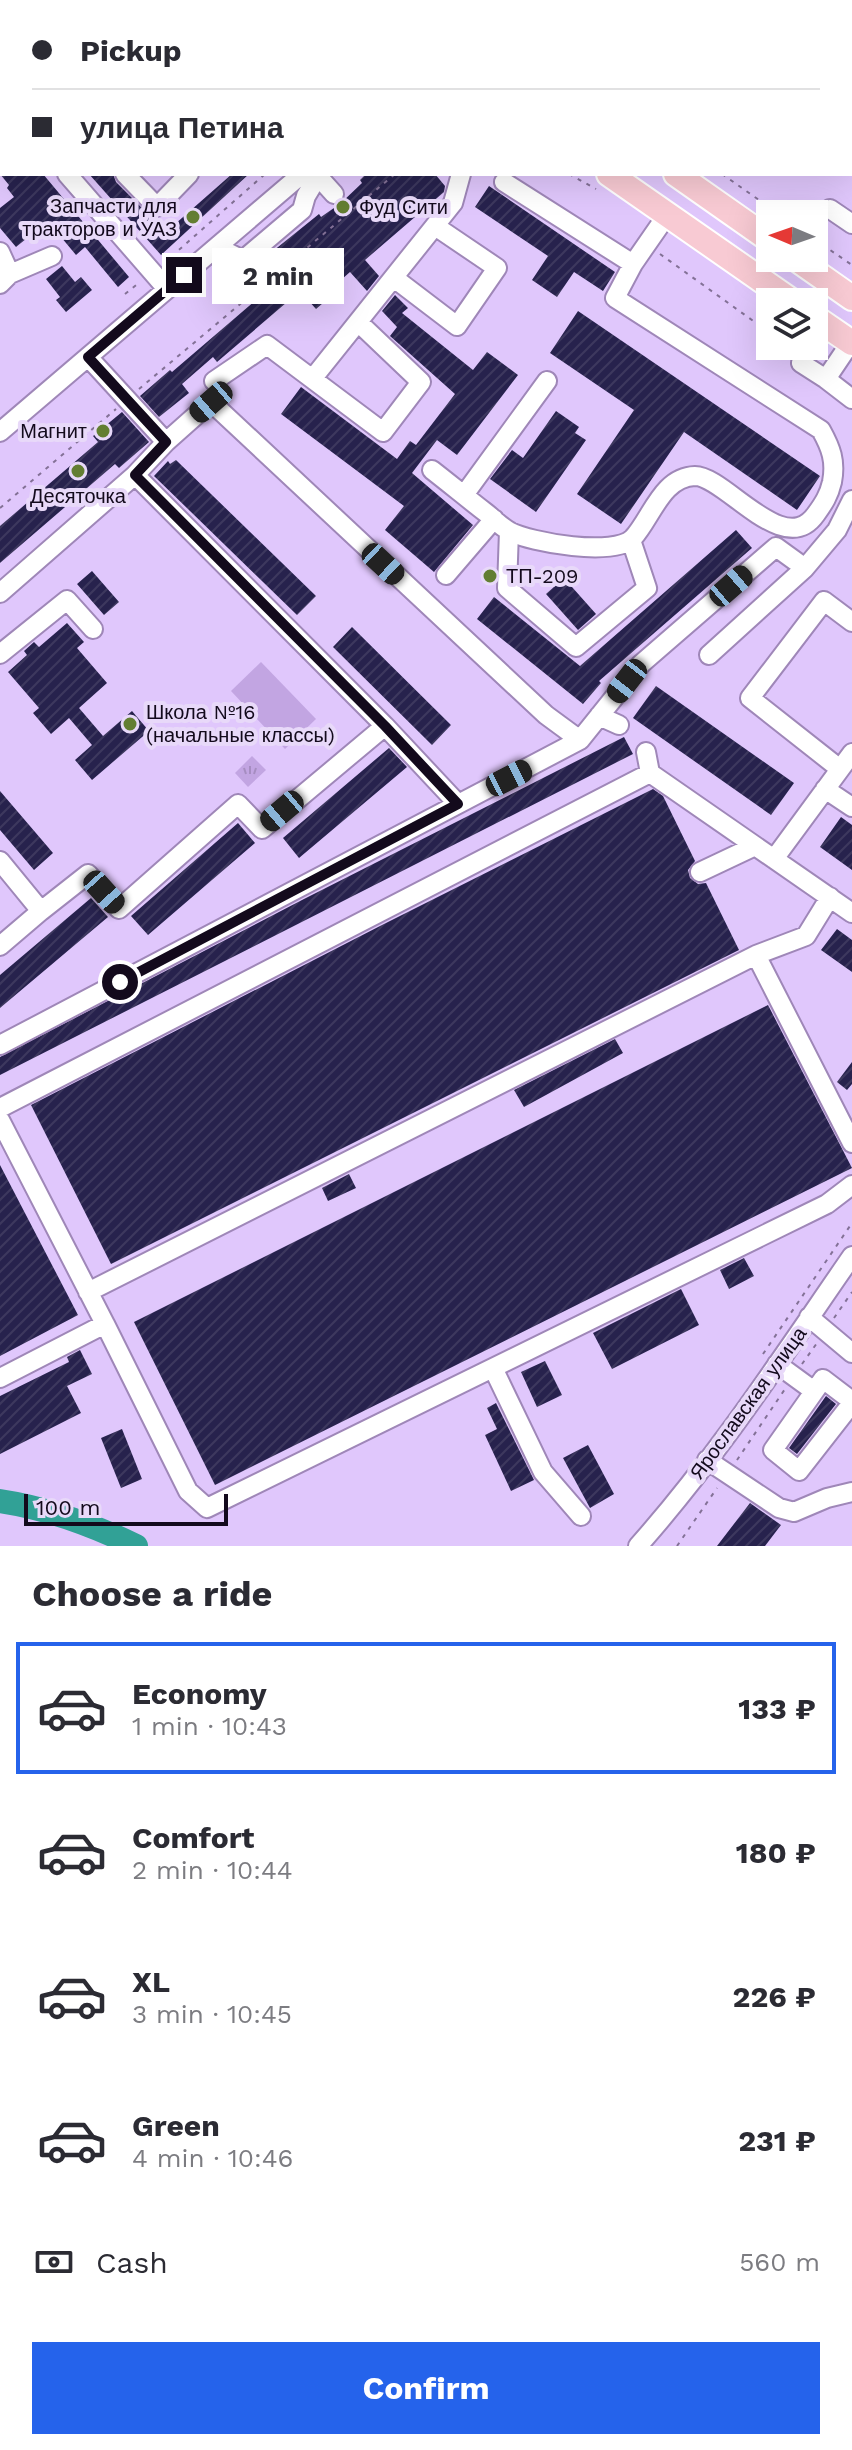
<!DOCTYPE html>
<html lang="en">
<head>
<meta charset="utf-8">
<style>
	body { margin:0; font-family:"Work Sans",sans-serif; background:#f7f7f7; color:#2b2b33; height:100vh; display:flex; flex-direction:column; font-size:30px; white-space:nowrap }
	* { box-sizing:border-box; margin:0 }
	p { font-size:26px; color:#7c7c81 }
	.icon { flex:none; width:44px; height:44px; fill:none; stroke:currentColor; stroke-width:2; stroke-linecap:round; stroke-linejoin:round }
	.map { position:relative; height:1546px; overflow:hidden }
	.details { display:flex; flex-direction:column; background:#fff; flex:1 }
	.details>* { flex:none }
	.banner { position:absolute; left:0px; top:0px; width:852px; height:176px; box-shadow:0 8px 32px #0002; display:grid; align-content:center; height:176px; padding:0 32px; background:#fff }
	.needle { width:52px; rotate:272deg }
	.fabs { position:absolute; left:756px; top:200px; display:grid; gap:16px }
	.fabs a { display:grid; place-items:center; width:72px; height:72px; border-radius:0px; background:#fff; box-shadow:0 8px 32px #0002; font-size:40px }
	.scale { position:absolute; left:24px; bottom:20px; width:204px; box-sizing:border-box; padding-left:8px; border:4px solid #130a1c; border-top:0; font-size:22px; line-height:28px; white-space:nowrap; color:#130a1c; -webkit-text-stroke:6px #e8d9f9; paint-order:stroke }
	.end { position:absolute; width:36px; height:36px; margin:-18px; border:10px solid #130a1c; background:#fff; box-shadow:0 0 0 4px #fff }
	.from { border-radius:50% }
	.bubble { position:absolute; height:56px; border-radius:0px; background:#fff; box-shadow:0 8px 32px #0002; font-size:26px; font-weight:700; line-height:56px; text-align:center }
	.car { position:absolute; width:24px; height:48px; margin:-24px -12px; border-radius:10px; box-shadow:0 0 6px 2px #0007; background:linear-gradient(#222 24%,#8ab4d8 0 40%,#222 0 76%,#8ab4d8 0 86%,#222 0) }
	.banner b { display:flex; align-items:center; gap:28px; height:76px; font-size:30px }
	.banner b+b { border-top:2px solid #e1e1e2 }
	.banner i { width:20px; height:20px; background:#2b2b33 }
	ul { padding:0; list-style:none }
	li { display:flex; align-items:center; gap:24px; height:132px; margin:0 16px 12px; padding:0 16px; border:4px solid transparent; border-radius:0px }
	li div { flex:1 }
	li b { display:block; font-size:30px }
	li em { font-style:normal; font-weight:700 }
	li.on { border-color:#2563eb }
	li>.icon { width:72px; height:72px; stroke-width:1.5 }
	h2 { padding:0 32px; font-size:36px; line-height:96px }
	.pay { display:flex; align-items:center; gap:20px; height:88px; padding:0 32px; font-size:30px }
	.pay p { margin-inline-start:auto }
	.action { display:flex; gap:16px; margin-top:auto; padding:16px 32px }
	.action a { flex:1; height:92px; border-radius:0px; background:#2563eb; color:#fff; font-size:32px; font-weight:700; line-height:92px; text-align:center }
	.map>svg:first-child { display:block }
</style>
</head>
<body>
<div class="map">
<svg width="852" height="1546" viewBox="0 0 852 1546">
	<defs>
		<pattern id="park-tufts" width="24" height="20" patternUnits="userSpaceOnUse" patternTransform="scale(2)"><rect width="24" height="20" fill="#c2a5e2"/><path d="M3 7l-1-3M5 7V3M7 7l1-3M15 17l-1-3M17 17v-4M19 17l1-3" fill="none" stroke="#a68dc1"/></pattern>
		<pattern id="building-hatch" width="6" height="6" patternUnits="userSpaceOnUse" patternTransform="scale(2)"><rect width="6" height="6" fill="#27224d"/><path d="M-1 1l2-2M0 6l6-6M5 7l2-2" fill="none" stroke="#3d385e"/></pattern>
	</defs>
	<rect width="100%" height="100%" fill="#e0c7fc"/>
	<path fill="#c2a5e2" d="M261,662L316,719L285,749L231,691Z"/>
	<path fill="url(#park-tufts)" d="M252,756L266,770L248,787L235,773Z"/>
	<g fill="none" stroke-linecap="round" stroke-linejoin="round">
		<path stroke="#31a196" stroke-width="24" d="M0,1501C47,1508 93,1525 136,1546"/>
	</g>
	<path fill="url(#building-hatch)" d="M0,174H43L129,277L118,287L85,247L76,255L51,225L46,230L42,226L16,247L0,228V208L14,197L7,188L9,185Z
		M89,174H113L116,182L166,232L232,174H249L161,255Z
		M366,174H435L445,186L444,192L365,260L379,276L367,291L350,272L333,287L337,291L316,309L300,291L217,362L213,357L182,384L189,393L159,417L140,396L170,370L172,372L270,288L252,268L319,214L321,217L341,203L362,183L360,180Z
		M489,186L615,272L603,291L574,272L557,297L532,280L548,256L475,207Z
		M62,266L75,282L81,277L92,290L66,312L56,300L60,297L46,279Z
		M395,295L408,308L402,313L473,370L487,352L518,375L457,455L437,440L412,473L473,525L434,572L385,530L404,506L281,414L301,387L397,459L410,441L416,445L455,394L390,336L397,327L382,311Z
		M578,311L820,476L797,510L684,432L621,524L577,494L634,410L550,353Z
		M556,411L579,427L575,433L586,440L536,512L490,479L512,450L523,458Z
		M122,412L149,442L119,468L115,464L0,563V526L98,442L93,436Z
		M176,460L316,596L297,615L154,476L168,461L170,464Z
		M736,530L752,548L599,681L601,683L583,704L477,619L494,597L580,666Z
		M92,571L119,602L104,615L77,584Z
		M564,578L596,614L578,630L546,594Z
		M67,623L84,642L77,648L107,683L79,708L103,736L132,711L149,731L92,780L75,760L92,745L69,718L51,734L33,713L39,708L8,672L27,655L24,651L34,642L39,647Z
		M352,627L451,725L432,745L333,647Z
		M656,686L794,783L771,815L633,718Z
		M624,737L633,754L0,1075V1057L302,900Z
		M389,748L407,767L299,858L283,838Z
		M653,789L663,796L695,861L688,870L690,878L698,884L706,883L739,950L111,1264L31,1105L382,925Z
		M0,791L53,853L34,870L0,830Z
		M841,817L852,825V870L820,847Z
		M238,823L255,843L148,935L131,916Z
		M91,898L108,917L0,1008V975Z
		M837,929L852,940V972L821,950Z
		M768,1005L852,1168L215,1485L134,1322Z
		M615,1039L623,1053L524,1107L514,1090Z
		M852,1062V1084L847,1090L837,1082Z
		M0,1165L78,1315L0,1356Z
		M349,1174L356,1188L328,1201L322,1188Z
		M744,1258L754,1276L729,1289L720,1270Z
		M681,1289L699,1325L612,1369L593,1333Z
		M80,1350L92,1374L67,1386L81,1413L0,1454V1396L69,1362L67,1357Z
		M545,1361L562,1395L537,1407L521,1372Z
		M826,1396L836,1404L797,1454L789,1448Z
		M496,1403L534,1480L511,1491L485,1435L497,1429L487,1408Z
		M122,1429L142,1479L121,1488L101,1438Z
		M588,1445L614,1494L590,1508L563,1458Z
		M750,1503L781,1525L765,1546H717Z"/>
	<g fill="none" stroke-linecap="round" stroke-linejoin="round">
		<defs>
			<path id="minor" d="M668,0L670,2
				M822,0L825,2
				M447,2L448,0
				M563,2L565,0
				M797,2L798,0
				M850,10L852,11
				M0,98L2,100
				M850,123L852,124
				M67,174L167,289
				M125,174L157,207L189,174
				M316,174L334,194
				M504,182L633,264L667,215
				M830,209L852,224
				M217,247L243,260L302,210L306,196L318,176
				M0,252L10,274L0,284
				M10,274L52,256
				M394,278L457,326L497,268L435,226
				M851,342L826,379L852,399
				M88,357L166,442
				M801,363L826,379
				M313,378L453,203L461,174
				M214,381L267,345L383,432L421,382L358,322
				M0,432L302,174
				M432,470C450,484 467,498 485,512C493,518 500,526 509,531C531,543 615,557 633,538C652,517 662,477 695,476C725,476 784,560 816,514C824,503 829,495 832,482C836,461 831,448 821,430L615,298L633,264
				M464,495L547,381
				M509,531L507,588L576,647L647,588L631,540
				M446,575L494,519
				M0,593L135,475
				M0,654L67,600L93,629
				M709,655L805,568
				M599,716L619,725
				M385,726L458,804
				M580,740L641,664L776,547L805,568L837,530L852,500
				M646,752L650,773L852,913
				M840,769L750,698L824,601L852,622
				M825,789L852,807
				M774,859L852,753
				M0,861L41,911L88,874L119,909L238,804L262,829L385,726L135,475L166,442L211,402L546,715L580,740L0,1045
				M700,872L755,846
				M0,946L41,911
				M756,955L806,936L830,897
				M0,1108L650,773
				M0,1120L105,1324L0,1378
				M88,1292L756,955L852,1143
				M809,1317L852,1353
				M105,1324L188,1491L207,1508L827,1204L852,1185
				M777,1364L814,1391
				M493,1368L543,1472L581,1516
				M852,1401L823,1379L773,1450L799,1471L852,1403
				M707,1460L779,1508L794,1512L827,1498L852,1492
				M638,1546C718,1456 784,1354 852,1256"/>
			<path id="major" d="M404,0L405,2
				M431,0L434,2
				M609,174L793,302
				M676,174L770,240
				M795,258L852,298
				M814,317L852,343"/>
		</defs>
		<use href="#minor" stroke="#9f87b8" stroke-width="22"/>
		<use href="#major" stroke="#fff" stroke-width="28"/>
		<path stroke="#837196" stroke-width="2" stroke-dasharray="4 6" stroke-linecap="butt" d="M362,0L364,2
			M489,0L490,2
			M540,2L541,0
			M569,174L596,189
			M722,174L779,214
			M814,239L852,265
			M660,254L770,333
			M164,263L265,174
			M125,294L140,282
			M139,389L395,174
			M0,508L116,409
			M834,1318L852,1292
			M763,1354L852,1223
			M802,1364L817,1343
			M737,1460L785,1389
			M677,1546L717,1488"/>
		<use href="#minor" stroke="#fff" stroke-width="18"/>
		<use href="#major" stroke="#f8cad3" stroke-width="24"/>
	</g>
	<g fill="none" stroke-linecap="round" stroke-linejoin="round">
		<path stroke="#130a1c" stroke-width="10" d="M120,982L458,804L385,726L135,475L166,442L88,357L184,275"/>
	</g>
	<g fill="#637e32" stroke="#e8d9f9" stroke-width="3">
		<circle cx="343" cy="207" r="8"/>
		<circle cx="193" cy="217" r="8"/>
		<circle cx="103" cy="431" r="8"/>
		<circle cx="78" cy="471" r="8"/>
		<circle cx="490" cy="576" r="8"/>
		<circle cx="130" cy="724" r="8"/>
	</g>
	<g text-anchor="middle" stroke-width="8" stroke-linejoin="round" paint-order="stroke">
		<g font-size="20" fill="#130a1c" stroke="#e8d9f9" text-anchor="start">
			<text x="177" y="213" text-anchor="end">Запчасти для<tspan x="177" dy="23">тракторов и УАЗ</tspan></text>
			<text x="359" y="214">Фуд Сити</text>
			<text x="87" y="438" text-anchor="end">Магнит</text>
			<text x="78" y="503" text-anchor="middle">Десяточка</text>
			<text x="506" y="583">ТП-209</text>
			<text x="146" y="719">Школа №16<tspan x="146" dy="23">(начальные классы)</tspan></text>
		</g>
		<g font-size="20" fill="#130a1c" stroke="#e8d9f9">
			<text transform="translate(748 1403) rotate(-54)" y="7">Ярославская улица</text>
		</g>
	</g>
</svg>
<div class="fabs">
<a><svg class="needle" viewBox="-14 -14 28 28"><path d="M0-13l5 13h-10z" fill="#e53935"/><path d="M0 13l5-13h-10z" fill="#7c7c81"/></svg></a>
<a><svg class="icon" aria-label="layers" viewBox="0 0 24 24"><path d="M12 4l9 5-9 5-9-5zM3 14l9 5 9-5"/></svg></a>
</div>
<div class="scale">100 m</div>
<i class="end from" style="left:120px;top:982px"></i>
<i class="end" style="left:184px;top:275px"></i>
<div class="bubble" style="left:212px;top:248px;width:132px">2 min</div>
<i class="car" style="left:211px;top:402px;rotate:229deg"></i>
<i class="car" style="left:383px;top:564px;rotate:133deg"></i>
<i class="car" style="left:731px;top:586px;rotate:49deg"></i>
<i class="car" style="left:627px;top:681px;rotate:218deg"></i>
<i class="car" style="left:509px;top:778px;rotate:63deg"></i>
<i class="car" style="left:282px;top:811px;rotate:230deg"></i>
<i class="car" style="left:104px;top:892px;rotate:138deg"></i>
<div class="banner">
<b><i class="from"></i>Pickup</b>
<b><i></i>улица Петина</b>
</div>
</div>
<section class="details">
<h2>Choose a ride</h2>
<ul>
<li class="on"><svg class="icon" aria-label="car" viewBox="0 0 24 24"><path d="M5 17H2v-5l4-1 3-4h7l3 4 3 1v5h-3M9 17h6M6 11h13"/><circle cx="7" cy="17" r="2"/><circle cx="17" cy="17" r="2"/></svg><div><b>Economy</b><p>1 min · 10:43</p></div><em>133 ₽</em></li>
<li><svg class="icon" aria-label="car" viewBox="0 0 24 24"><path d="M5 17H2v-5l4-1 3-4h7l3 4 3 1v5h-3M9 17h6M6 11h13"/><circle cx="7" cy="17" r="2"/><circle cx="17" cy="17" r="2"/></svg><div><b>Comfort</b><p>2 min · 10:44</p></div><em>180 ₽</em></li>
<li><svg class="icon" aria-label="car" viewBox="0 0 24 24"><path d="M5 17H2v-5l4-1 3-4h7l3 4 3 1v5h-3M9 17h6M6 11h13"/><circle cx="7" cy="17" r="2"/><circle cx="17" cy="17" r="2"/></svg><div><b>XL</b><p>3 min · 10:45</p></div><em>226 ₽</em></li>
<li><svg class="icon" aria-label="car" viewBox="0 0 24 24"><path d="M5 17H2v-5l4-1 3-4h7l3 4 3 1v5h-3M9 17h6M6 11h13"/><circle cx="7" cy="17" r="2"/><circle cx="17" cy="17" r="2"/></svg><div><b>Green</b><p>4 min · 10:46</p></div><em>231 ₽</em></li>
</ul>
<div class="pay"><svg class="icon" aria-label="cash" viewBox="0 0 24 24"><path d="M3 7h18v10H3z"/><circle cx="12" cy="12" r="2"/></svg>Cash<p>560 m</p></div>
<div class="action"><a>Confirm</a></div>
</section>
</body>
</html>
